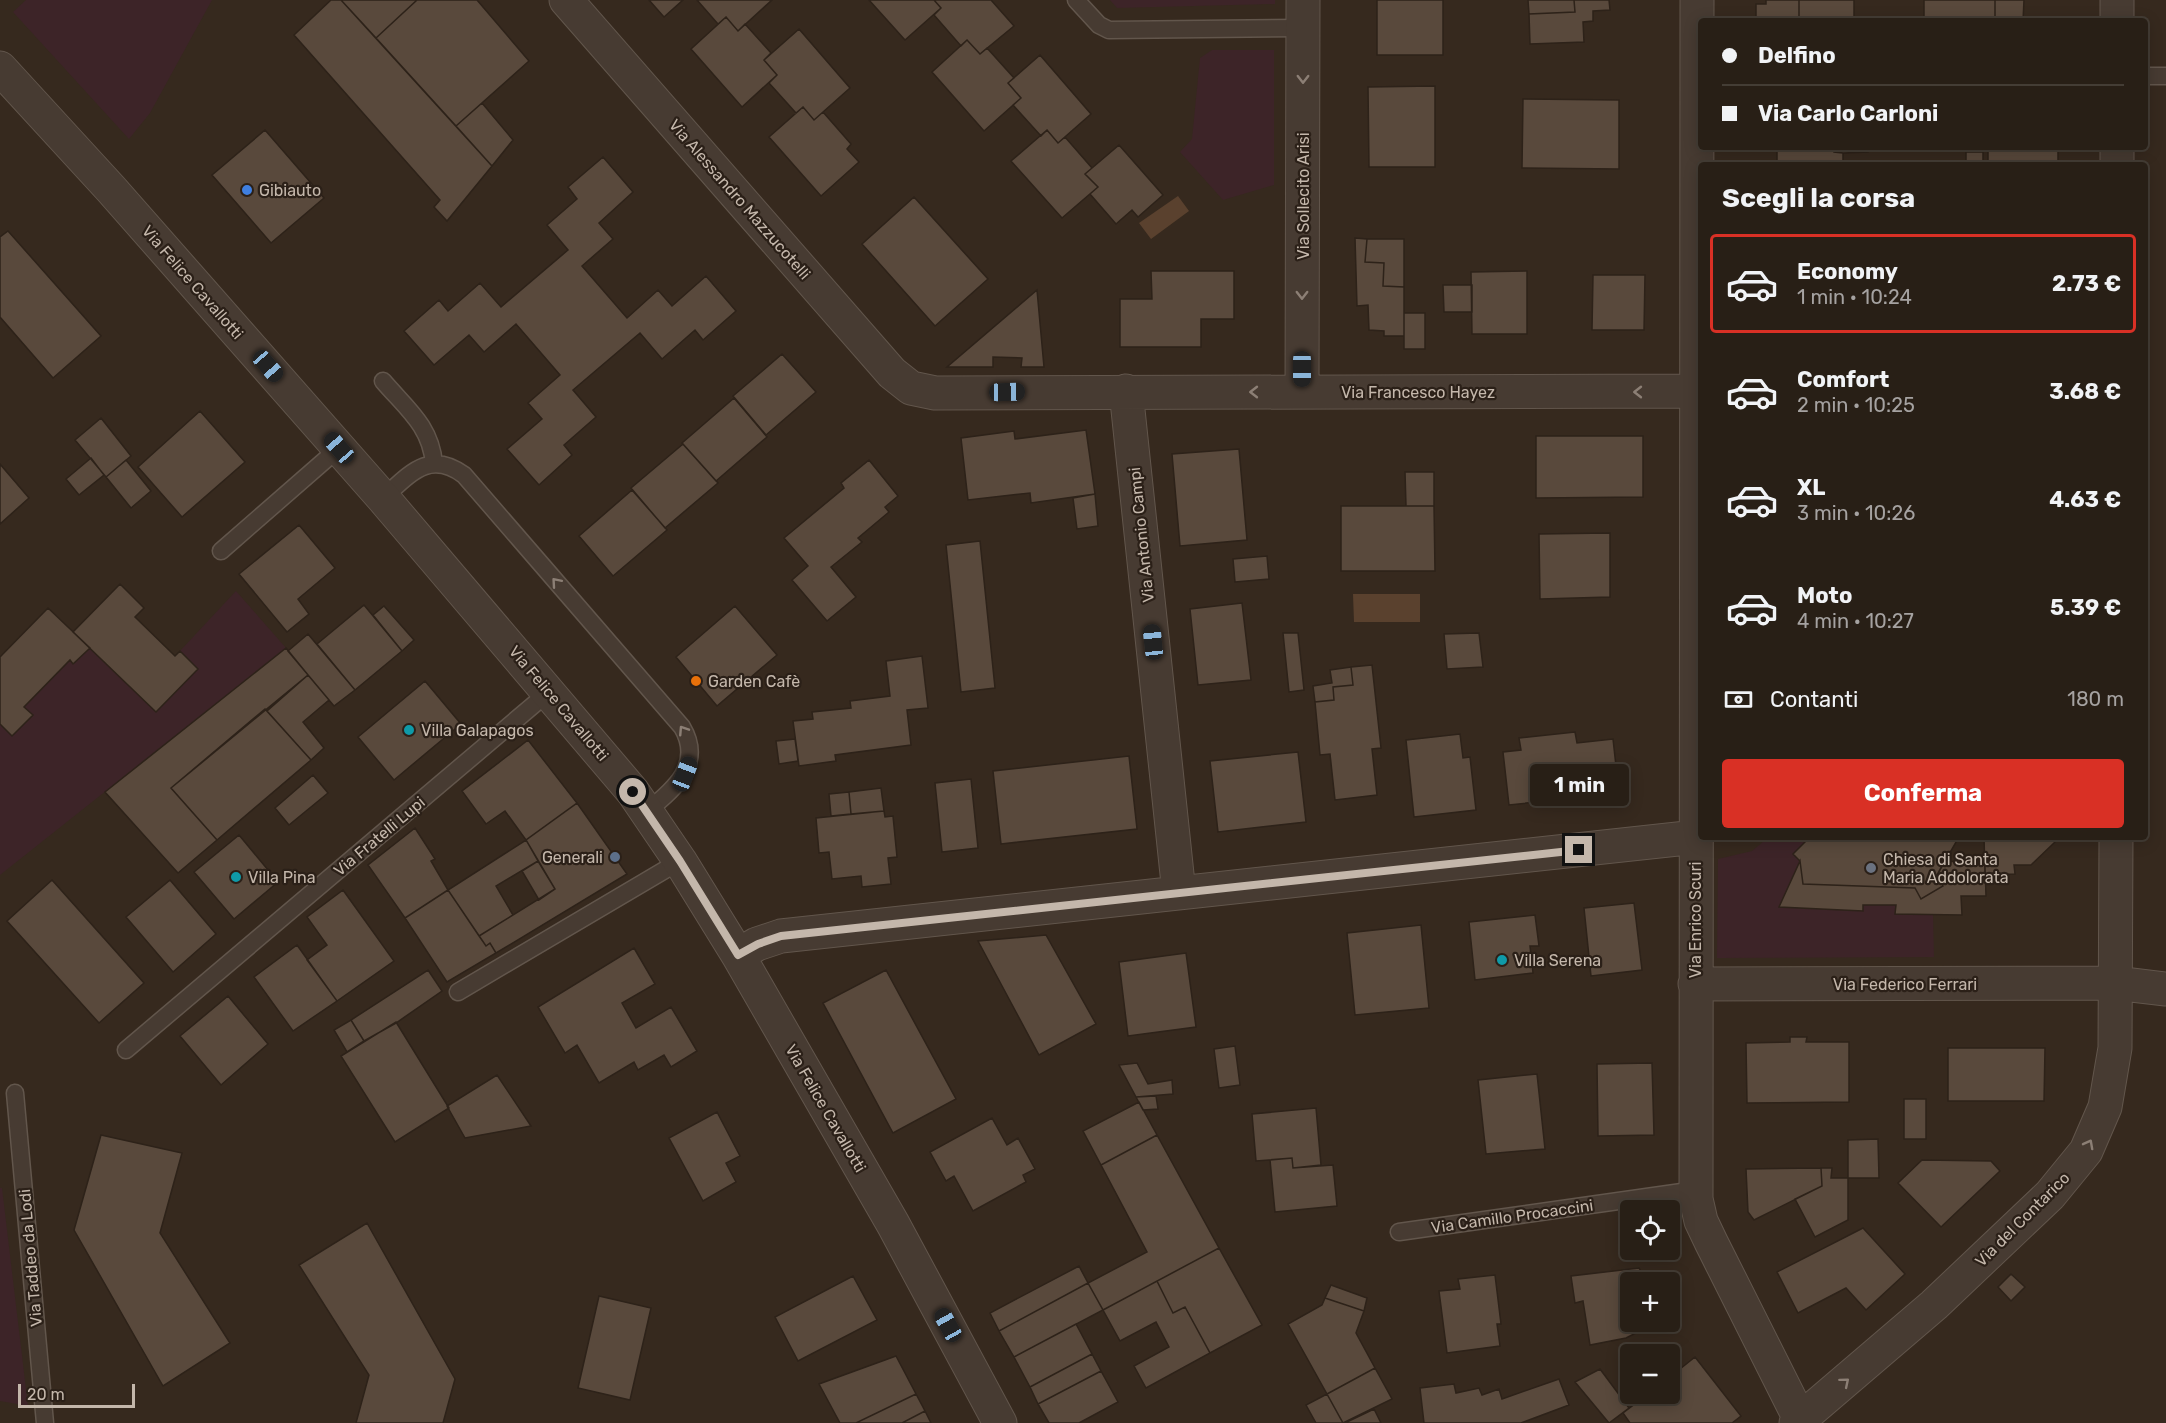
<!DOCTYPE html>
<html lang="it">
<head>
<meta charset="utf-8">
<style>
	body { margin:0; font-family:Rubik,sans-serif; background:#342c23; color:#f1f3f6; height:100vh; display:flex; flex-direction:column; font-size:22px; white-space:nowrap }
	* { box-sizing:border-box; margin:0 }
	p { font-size:20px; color:#a5a2a1 }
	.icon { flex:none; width:33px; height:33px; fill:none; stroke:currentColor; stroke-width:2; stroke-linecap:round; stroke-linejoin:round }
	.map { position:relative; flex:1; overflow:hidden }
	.details { position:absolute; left:1698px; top:162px; width:450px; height:678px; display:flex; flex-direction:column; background:#281f16; border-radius:6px; box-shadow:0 3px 15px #0003,0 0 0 2px #443d35 }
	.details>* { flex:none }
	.guide { position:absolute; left:1698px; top:18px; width:450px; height:132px; border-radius:6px; box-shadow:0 3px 15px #0003,0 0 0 2px #443d35; display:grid; align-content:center; height:132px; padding:0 24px; background:#281f16 }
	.fabs { position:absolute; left:1620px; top:1200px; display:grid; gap:12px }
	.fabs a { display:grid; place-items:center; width:60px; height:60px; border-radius:6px; background:#281f16; box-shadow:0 3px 15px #0003,0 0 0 2px #443d35; font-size:30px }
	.scale { position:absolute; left:18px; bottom:15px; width:117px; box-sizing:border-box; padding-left:6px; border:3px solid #c4b7ab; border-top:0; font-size:16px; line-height:21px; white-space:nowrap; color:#c4b7ab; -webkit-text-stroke:4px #2b2018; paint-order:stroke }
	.end { position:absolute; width:27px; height:27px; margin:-14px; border:8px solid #c4b7ab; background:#111; box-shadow:0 0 0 3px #111 }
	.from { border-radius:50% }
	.bubble { position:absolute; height:42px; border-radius:6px; background:#281f16; box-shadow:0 3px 15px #0003,0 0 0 2px #443d35; font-size:20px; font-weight:700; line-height:42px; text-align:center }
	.car { position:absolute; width:18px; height:36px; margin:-18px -9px; border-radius:8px; box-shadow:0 0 4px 2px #0007; background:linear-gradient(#222 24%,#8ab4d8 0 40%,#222 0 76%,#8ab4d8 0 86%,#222 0) }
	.guide b { display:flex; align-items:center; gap:21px; height:57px; font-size:22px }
	.guide b+b { border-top:2px solid #443d35 }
	.guide i { width:15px; height:15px; background:#f1f3f6 }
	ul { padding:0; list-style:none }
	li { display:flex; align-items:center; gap:18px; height:99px; margin:0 12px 9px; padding:0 12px; border:3px solid transparent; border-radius:6px }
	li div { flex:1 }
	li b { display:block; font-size:22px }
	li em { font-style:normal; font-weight:700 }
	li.current { border-color:#d93025 }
	li>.icon { width:54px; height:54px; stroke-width:1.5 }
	h2 { padding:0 24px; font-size:27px; line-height:72px }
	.pay { display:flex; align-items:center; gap:15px; height:66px; padding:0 24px; font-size:22px }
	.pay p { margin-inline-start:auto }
	.primary-button { display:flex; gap:12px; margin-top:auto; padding:12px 24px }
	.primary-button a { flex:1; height:69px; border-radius:6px; background:#d93025; color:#fff; font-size:24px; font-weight:700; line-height:69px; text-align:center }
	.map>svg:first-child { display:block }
</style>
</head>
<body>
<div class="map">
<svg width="2166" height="1423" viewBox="0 0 2166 1423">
	<rect width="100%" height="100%" fill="#36291e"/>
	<path fill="#3d2428" d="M26,0H212L150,113L129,139L13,12Z
		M1110,0H1275V4L1117,8Z
		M1212,50H1274V185L1223,200L1180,152L1192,139L1200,58Z
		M236,591L286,648L0,875V724L12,736L33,716L24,707L70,660L74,664L90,648L156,712L197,669L180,651Z
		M1769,837H1810L1793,854L1800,861L1779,907L1863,910V905H1896L1895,914L1933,915L1934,957L1717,958L1718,859L1752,851Z
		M0,1188H2L28,1406L0,1401Z"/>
	<path fill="#5a412e" d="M1178,196L1189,211L1151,239L1139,223Z
		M1353,594H1420V622H1354Z"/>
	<path fill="#59493c" stroke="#2d2219" stroke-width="1.5" d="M331,0H341L492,166L447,221L434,207L440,200L294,35Z
		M341,0H417L376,38Z
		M417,0H477L529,61L456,126L376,38Z
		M649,0H683L664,17Z
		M697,0H772L738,31L726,17L718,24Z
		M869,0H934L941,8L905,40Z
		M934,0H991L1014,26L980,54L967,40L961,46L934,15L941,8Z
		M1377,0H1443V55H1377Z
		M1528,0H1574L1575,12L1529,14Z
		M1574,0H1609L1610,10L1593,11V21L1583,22L1584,42L1530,44L1529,14L1575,12Z
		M1766,0H1799V20L1808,21H1756V4H1766Z
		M1799,0H1854V21L1799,20Z
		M1924,0H1995V21H1924Z
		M1995,0H2024L2023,21H1995Z
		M726,17L738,31L745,24L771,53L764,60L777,75L742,107L691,49Z
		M799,29L850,88L814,120L803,107L796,113L769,83L777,75L764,60Z
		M967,40L980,54L987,48L1014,78L1008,83L1021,98L984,131L932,72Z
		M1040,55L1091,114L1058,143L1047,130L1041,136L1013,105L1021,98L1008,83Z
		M1435,86V167H1369L1368,87Z
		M1523,99L1619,100V169L1522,168Z
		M482,103L513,140L492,166L456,126Z
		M803,107L814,120L823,112L851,144L847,149L859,162L821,196L769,137Z
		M265,130L324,198L271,243L212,175Z
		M1047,130L1058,143L1065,137L1092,168L1085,174L1098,187L1062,218L1011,161Z
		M1119,145L1163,195L1138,217L1132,210L1116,224L1090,194L1098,187L1085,174Z
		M1777,147H1834V152L1843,153V163L1777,165Z
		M1834,147H1868V152L1843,153L1834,152Z
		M1988,147H2058V165H1988Z
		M1966,152H1983V165H1966Z
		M603,157L633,192L599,223L613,239L582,266L627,318L658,290L672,306L706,276L736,311L703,340L695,330L662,359L640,333L573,390L596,417L564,445L572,455L539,485L507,449L542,419L528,403L560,375L516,324L484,352L469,335L434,365L404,331L439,300L448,311L480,283L501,307L568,250L547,225L577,199L568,187Z
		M914,197L988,279L935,326L862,244Z
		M8,231L101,336L53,378L0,317V237Z
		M1355,238L1367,239L1365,262L1384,263L1383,286L1404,287V336H1384V331L1369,330L1368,305L1357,306Z
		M1367,239H1404V287L1383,286L1384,263L1365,262Z
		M1151,271H1234V319H1201V347H1120V299H1152Z
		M1527,271V334H1472L1471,272Z
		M1593,275H1645L1644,330H1592Z
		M1443,285H1472V312H1444Z
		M1037,290L1044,367H1021L1022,358L993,357V367H947Z
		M1404,313H1425V349H1404Z
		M782,354L816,392L766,435L733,396Z
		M734,398L767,437L716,481L682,443Z
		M200,411L245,462L182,517L138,467Z
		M101,418L131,456L106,477L75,440Z
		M1086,430L1095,494L1031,503L1030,493L968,500L961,438L1014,431L1015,439Z
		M1536,436H1643V497L1536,498Z
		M683,444L718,483L665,528L631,488Z
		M1239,449L1247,540L1180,546L1172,454Z
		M91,458L104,475L79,495L66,479Z
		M126,460L151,491L131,508L106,477Z
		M869,460L898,496L885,507L889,512L858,538L862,542L831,567L856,597L827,621L792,580L808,566L784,538L844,488L841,483Z
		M0,464L29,498L0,524Z
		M1405,472H1434V506H1406Z
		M632,490L667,530L613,576L579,536Z
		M1095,494L1098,526L1077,529L1073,498Z
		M1341,506H1434L1435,571H1341Z
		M299,525L335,568L298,599L309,614L287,632L239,574Z
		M1610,533V597L1540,599L1539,534Z
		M980,541L995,688L961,692L946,545Z
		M1267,556L1269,579L1235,582L1233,559Z
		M120,584L144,608L135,617L175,656L180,651L198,669L156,712L73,632Z
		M1242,603L1251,680L1198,685L1190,609Z
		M364,605L402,651L355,690L317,644Z
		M384,606L414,640L402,651L373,615Z
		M735,606L777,655L717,706L676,657Z
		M48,608L90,648L73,664L70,660L24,707L33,715L12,736L0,724V657Z
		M1283,633H1298L1304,690L1289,692Z
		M1479,633L1483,667L1447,669L1444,634Z
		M308,634L355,690L334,706L288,651Z
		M286,648L308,675L171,788L217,840L178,873L105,792Z
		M922,656L928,708L907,710L911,745L835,755L836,761L799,766L793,721L813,719L812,712L851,708L850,701L890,696L886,661Z
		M1372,665L1381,748L1372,749L1377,795L1335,800L1330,754L1320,755L1315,702L1334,700L1333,687L1353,685L1351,667Z
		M1351,667L1353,685L1333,687L1334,700L1315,702L1313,686L1332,683L1330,670Z
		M308,675L329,700L303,722L324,748L311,760L267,711Z
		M425,681L461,724L394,780L358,737Z
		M265,709L311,760L217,840L171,788Z
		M1575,732L1577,743L1613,739L1619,793L1509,805L1503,752L1521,750L1519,738Z
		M1460,734L1463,758L1470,757L1476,810L1414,817L1406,740Z
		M795,739L798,761L779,764L776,741Z
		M528,740L577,803L526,840L505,811L486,824L462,791Z
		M1298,752L1306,822L1218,832L1210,761Z
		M1129,756L1137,829L1001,844L993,771Z
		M313,775L328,793L289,825L275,808Z
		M971,779L978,848L942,852L935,783Z
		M881,788L884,811L851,814L849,792Z
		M849,792L851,814L831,816L829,794Z
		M577,803L627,874L496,953L490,943L486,946L479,936L555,889L526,840Z
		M884,811L885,817L893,816L897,857L888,858L891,884L862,887L861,876L832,879L829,852L819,853L816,818Z
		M415,828L435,859L431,861L448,890L405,918L368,865Z
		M239,835L278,882L234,919L194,872Z
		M1810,837H1959L1937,875L1943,886L1921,899L1915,888L1803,884L1800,861L1793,854Z
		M1984,837H2055V842L2031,865H2014L2015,874L1985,875Z
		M526,840L538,861L496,886L513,915L479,936L448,890Z
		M1976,860L1985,866L1986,896H1961L1962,915L1895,914L1896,905H1863V911L1779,907L1800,861L1803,884L1915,888L1921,899L1943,886L1937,875L1944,862Z
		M538,861L555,889L539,900L522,871Z
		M52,880L144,983L99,1023L7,921Z
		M170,880L216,934L173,972L126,917Z
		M343,890L394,961L337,1001L307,960L327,945L307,917Z
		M448,890L486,946L490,943L496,953L447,982L405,918Z
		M1634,903L1642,970L1591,976L1584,908Z
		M1535,915L1539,946H1530L1533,973L1475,980L1469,922Z
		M1421,925L1429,1008L1355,1015L1347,933Z
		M1046,935L1096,1024L1039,1055L978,941Z
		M297,945L337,1001L293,1031L254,977Z
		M634,948L655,984L622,1003L636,1028L671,1007L697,1051L671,1067L664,1055L638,1070L634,1062L599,1083L577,1045L565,1053L538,1007Z
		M1186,953L1196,1027L1128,1036L1119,962Z
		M428,970L442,991L396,1023L364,1041L351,1020Z
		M886,970L956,1099L893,1133L823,1003Z
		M228,996L268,1044L221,1085L180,1036Z
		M351,1020L364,1041L347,1052L334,1030Z
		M396,1022L449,1108L395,1142L341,1056Z
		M1790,1037H1807L1806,1042H1849V1102L1747,1103L1746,1043L1790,1042Z
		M1235,1046L1240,1085L1219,1088L1214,1049Z
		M1948,1048H2045L2044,1101H1948Z
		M1137,1063L1148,1084L1172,1080L1173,1094L1136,1097L1119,1065Z
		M1652,1063L1654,1135L1598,1136L1597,1064Z
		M1537,1074L1545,1149L1486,1154L1478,1080Z
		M497,1075L531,1126L465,1138L447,1106Z
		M1156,1096L1158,1109L1143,1110L1136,1097Z
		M1904,1099H1926V1139H1904Z
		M1139,1102L1157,1135L1101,1165L1083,1131Z
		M1316,1108L1321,1165L1293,1168L1292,1158L1256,1161L1252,1114Z
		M717,1112L740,1156L726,1163L736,1182L703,1201L669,1138Z
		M992,1118L1007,1145L1018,1138L1035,1169L1023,1175L1026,1182L973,1211L954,1176L946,1181L930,1152Z
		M101,1135L182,1153L160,1233L230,1343L163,1386L74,1230Z
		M1157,1135L1219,1248L1103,1310L1088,1283L1147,1252L1101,1165Z
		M1878,1139L1879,1178H1848V1140Z
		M1292,1158L1293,1168L1333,1165L1337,1206L1275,1212L1270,1160Z
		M1922,1160L1991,1161L2000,1171L1941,1227L1898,1183Z
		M1821,1168L1822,1186L1754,1220L1748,1212L1746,1169Z
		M1821,1168H1832L1831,1178H1848V1220L1815,1237L1795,1199L1822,1186Z
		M367,1223L455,1379L443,1423H356L369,1375L299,1265Z
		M1863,1228L1905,1274L1866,1310L1846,1288L1798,1313L1777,1272Z
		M1219,1248L1262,1325L1210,1353L1185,1307L1173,1313L1157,1281Z
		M1079,1266L1088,1283L999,1331L990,1313Z
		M1639,1268L1647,1282H1630V1322H1658L1626,1338L1590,1345L1583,1301L1575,1303L1571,1276Z
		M2011,1274L2025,1287L2011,1301L1998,1287Z
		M1495,1275L1501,1324H1497L1500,1346L1447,1353L1439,1291L1460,1289L1458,1279Z
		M853,1276L877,1320L798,1361L775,1317Z
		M1157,1281L1173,1313L1185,1307L1210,1353L1146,1388L1134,1366L1169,1347L1156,1322L1120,1341L1103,1310Z
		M1088,1283L1103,1310L1014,1357L999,1331Z
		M1331,1285L1367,1298L1364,1311L1325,1298Z
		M599,1296L651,1308L630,1400L578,1388Z
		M1325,1298L1364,1311L1356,1333L1375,1368L1327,1394L1288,1324L1322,1305Z
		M1076,1324L1092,1354L1030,1387L1014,1357Z
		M1092,1354L1101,1371L1038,1404L1030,1387Z
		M896,1356L916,1394L856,1423H840L819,1384Z
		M1695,1357L1741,1416L1732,1423H1630L1623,1413L1648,1394H1670V1377Z
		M1375,1368L1392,1399L1343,1423L1327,1394Z
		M1600,1369L1629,1408L1609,1423L1575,1382Z
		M1101,1371L1118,1402L1079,1423H1049L1038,1404Z
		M1559,1379L1569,1405L1521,1423H1424L1420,1388L1454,1384L1456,1393L1479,1388L1482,1395L1499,1389L1502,1399Z
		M916,1394L925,1411L902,1423H856Z
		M1327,1394L1343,1423H1316L1306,1405Z
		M1374,1409L1381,1423H1345Z
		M925,1411L931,1423H902Z"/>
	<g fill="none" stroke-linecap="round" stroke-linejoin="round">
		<defs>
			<path id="service" d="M1076,0L1099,25L1109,30L1303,28
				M2145,76H2166
				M383,381C406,408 431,426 434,464
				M383,498C409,475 429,449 464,475L682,727C704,764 674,790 647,811
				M221,551L339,448
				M458,992L680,861
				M126,1050L550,691
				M15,1093L45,1423
				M1399,1232L1696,1190"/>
			<path id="minor" d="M566,0L892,373L911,388L935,393L1701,391
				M1697,0L1696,1199L1701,1221L1711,1242L1800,1419
				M2117,21V0
				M0,68L111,189L383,498L633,792L680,861L738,955L893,1224L1000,1423
				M2117,165V147
				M1126,391L1179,893
				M1302,392L1303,0
				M738,955L757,944L781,936L1696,837
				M1695,984L2115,983L2166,989
				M1796,1423L1934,1305L2050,1195L2086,1151L2105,1107L2115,1048L2116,837"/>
		</defs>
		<use href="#service" stroke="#62564c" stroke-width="19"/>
		<use href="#minor" stroke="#62564c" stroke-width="35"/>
		<use href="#service" stroke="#473b32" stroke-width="16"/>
		<use href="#minor" stroke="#473b32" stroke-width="33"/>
	</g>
	<defs><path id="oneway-chevron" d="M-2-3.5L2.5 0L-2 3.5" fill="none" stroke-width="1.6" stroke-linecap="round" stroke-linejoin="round" transform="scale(1.5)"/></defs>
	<g stroke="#8c7f75">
		<use href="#oneway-chevron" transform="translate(1303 79) rotate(90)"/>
		<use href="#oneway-chevron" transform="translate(1302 295) rotate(90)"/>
		<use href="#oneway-chevron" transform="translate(1254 392) rotate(-180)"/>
		<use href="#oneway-chevron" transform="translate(1638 392) rotate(180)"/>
		<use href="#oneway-chevron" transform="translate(556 582) rotate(-131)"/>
		<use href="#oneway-chevron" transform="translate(683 730) rotate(-123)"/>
		<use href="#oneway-chevron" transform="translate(2089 1144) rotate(-62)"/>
		<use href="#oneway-chevron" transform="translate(1845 1382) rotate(-40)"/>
	</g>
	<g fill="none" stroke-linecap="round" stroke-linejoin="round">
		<path stroke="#c4b7ab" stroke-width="8" d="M633,792L680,861L738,955L758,944L781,936L1579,850"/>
	</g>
	<circle fill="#3f7fe0" stroke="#2b2018" stroke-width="2" cx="247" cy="190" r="6"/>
	<circle fill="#e8710a" stroke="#2b2018" stroke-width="2" cx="696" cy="681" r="6"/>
	<g fill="#0f9aa8" stroke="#2b2018" stroke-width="2">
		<circle cx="409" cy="730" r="6"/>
		<circle cx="236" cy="877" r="6"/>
		<circle cx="1502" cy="960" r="6"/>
	</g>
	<circle fill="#5c6f8a" stroke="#2b2018" stroke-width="2" cx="615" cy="857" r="6"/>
	<circle fill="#6b7280" stroke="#2b2018" stroke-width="2" cx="1871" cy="868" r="6"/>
	<g text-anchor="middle" stroke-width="4.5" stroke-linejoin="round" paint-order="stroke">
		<g font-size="16" fill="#c4b7ab" stroke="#2b2018" text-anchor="start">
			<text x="259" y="196">Gibiauto</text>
			<text x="708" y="687">Garden Cafè</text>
			<text x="421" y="736">Villa Galapagos</text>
			<text x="603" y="863" text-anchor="end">Generali</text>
			<text x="1883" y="865">Chiesa di Santa<tspan x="1883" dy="18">Maria Addolorata</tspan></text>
			<text x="248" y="883">Villa Pina</text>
			<text x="1514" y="966">Villa Serena</text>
		</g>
		<g font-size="16" fill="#c4b7ab" stroke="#2b2018">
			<text transform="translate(1303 196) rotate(-90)" y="6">Via Sollecito Arisi</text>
			<text transform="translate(740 199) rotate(49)" y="6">Via Alessandro Mazzucotelli</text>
			<text transform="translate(193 282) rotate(49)" y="6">Via Felice Cavallotti</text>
			<text x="1418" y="398">Via Francesco Hayez</text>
			<text transform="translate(1141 535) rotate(-96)" y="6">Via Antonio Campi</text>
			<text transform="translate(559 703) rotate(50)" y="6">Via Felice Cavallotti</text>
			<text transform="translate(379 836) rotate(-40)" y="6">Via Fratelli Lupi</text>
			<text transform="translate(1695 920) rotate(-90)" y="6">Via Enrico Scuri</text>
			<text x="1905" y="990">Via Federico Ferrari</text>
			<text transform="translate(826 1108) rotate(60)" y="6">Via Felice Cavallotti</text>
			<text transform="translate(1512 1216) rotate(-8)" y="6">Via Camillo Procaccini</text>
			<text transform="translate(2022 1219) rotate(-45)" y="6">Via del Contarico</text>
			<text transform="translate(30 1258) rotate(-95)" y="6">Via Taddeo da Lodi</text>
		</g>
	</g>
</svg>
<div class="fabs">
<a><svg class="icon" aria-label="locate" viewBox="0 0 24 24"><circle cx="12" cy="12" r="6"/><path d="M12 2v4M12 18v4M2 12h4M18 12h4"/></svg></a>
<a>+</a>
<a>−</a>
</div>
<div class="scale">20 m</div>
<i class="end from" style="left:633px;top:792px"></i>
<i class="end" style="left:1579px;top:850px"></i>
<div class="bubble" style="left:1530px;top:764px;width:99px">1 min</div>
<i class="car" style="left:268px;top:366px;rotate:139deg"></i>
<i class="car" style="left:1302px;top:369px;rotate:180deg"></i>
<i class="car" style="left:1007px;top:392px;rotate:89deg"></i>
<i class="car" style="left:339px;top:448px;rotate:319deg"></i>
<i class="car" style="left:1153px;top:642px;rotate:354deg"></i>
<i class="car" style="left:685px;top:774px;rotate:21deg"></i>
<i class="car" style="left:948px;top:1325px;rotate:331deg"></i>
<div class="guide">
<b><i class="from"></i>Delfino</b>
<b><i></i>Via Carlo Carloni</b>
</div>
<section class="details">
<h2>Scegli la corsa</h2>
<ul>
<li class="current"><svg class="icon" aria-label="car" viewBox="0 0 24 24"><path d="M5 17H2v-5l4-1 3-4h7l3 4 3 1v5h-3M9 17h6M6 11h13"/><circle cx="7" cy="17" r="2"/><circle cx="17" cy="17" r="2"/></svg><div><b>Economy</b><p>1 min · 10:24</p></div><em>2.73 €</em></li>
<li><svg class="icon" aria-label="car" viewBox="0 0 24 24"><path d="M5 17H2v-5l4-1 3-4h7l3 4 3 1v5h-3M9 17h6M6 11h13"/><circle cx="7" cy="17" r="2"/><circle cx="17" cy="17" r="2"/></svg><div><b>Comfort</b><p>2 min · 10:25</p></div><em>3.68 €</em></li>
<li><svg class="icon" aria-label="car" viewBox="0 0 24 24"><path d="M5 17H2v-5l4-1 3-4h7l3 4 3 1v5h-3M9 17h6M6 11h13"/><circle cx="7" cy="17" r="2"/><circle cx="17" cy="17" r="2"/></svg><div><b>XL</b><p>3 min · 10:26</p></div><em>4.63 €</em></li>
<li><svg class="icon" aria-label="car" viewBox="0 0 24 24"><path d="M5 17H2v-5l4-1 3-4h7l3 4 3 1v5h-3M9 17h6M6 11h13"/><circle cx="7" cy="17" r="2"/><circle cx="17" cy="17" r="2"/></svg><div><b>Moto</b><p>4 min · 10:27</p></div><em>5.39 €</em></li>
</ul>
<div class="pay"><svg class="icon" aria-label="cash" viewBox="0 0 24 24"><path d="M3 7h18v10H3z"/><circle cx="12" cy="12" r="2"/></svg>Contanti<p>180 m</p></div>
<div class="primary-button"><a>Conferma</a></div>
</section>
</div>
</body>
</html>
